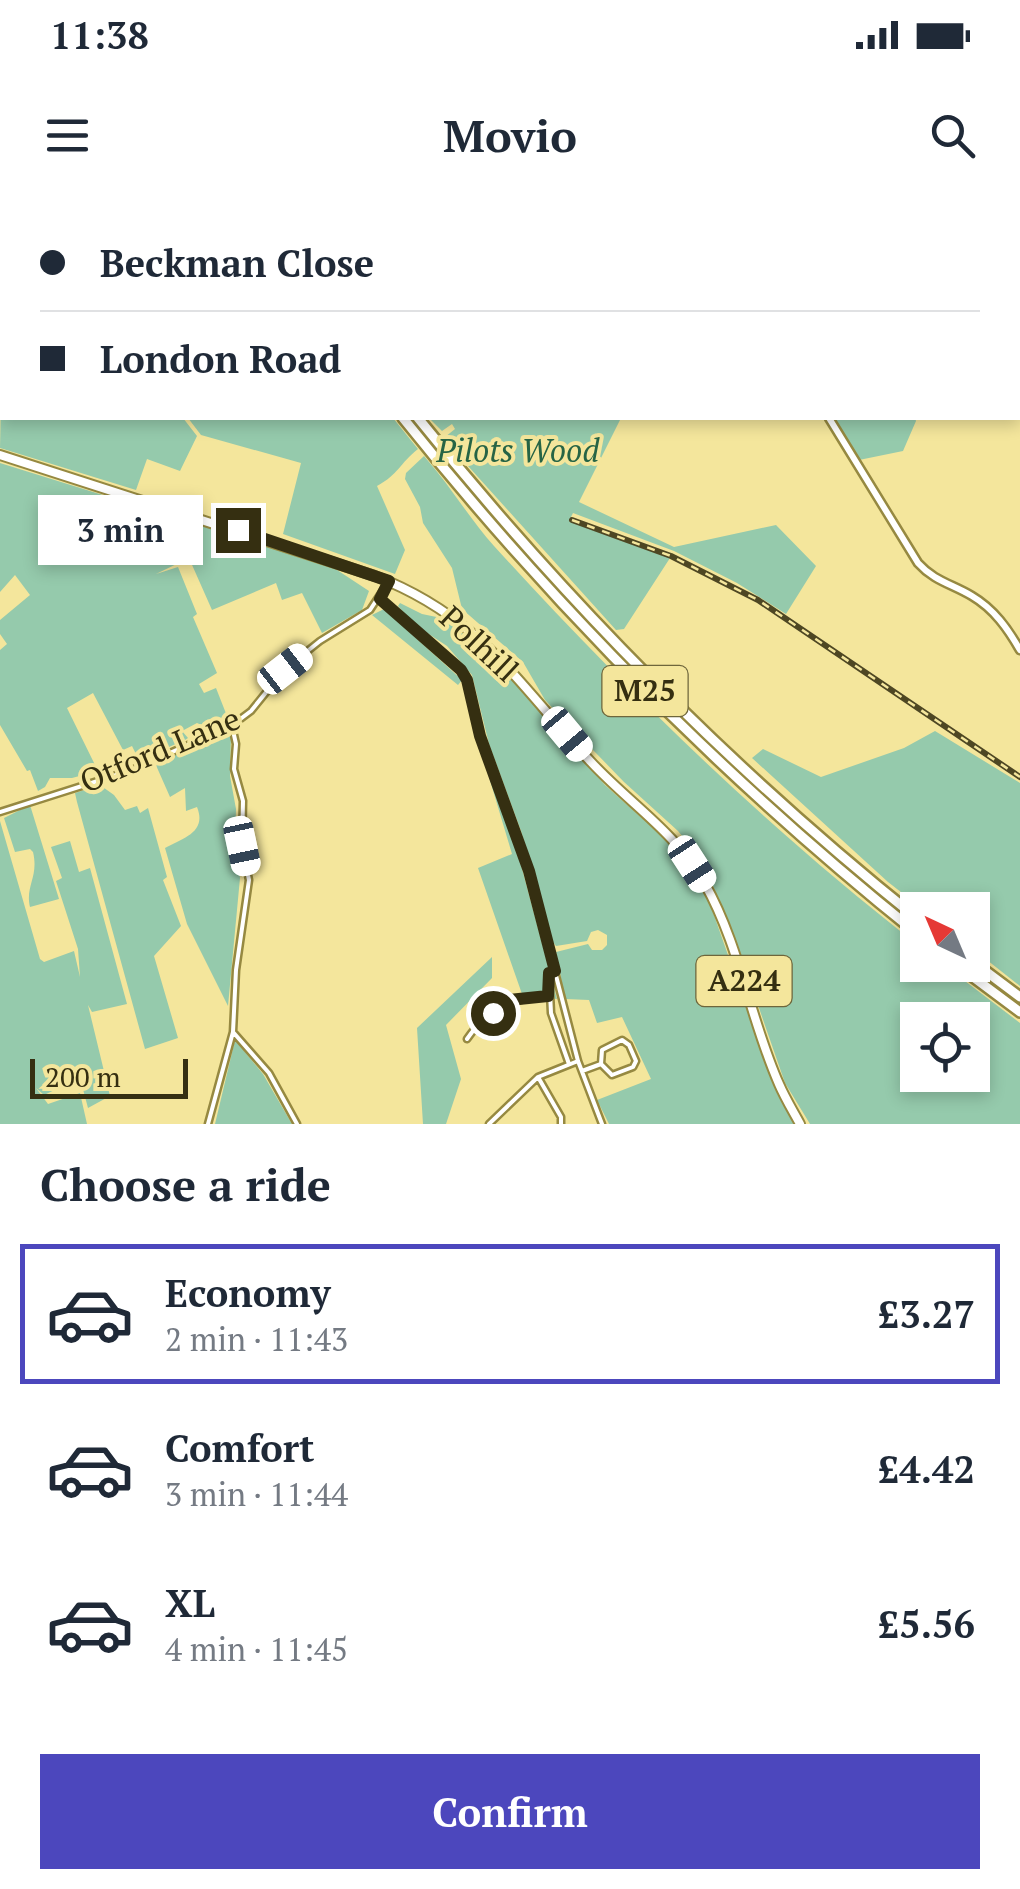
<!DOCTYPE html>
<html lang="en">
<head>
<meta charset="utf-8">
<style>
	body { margin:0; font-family:"PT Serif",serif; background:#f2f2f3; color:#1f2937; height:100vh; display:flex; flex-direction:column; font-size:38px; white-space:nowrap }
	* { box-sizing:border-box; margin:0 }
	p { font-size:32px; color:#747a83 }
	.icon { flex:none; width:55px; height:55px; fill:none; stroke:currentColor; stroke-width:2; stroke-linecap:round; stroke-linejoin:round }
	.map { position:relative; height:924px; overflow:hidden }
	.drawer { display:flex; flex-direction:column; background:#fff; flex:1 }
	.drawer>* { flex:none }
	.top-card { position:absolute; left:0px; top:0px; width:1020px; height:220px; box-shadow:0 5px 15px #0003; display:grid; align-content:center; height:220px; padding:0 40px; background:#fff }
	.needle { width:65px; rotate:316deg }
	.controls { position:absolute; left:900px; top:692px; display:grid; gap:20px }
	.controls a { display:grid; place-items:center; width:90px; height:90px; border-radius:0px; background:#fff; box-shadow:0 5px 15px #0003; font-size:50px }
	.scale { position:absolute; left:30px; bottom:25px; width:158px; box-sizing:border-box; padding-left:10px; border:5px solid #352f11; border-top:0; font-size:28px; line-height:35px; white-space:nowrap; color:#352f11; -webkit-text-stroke:8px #f4e69c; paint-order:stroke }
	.end { position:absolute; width:45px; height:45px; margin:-22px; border:12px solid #352f11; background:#fff; box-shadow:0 0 0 5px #fff }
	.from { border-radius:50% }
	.bubble { position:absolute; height:70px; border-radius:0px; background:#fff; box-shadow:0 5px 15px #0003; font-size:32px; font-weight:700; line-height:70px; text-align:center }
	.car { position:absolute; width:30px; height:60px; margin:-30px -15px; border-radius:12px; box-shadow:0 0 8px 2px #0007; background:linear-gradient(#fff 24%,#345 0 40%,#fff 0 76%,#345 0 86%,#fff 0) }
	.top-card b { display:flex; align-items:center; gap:35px; height:95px; font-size:38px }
	.top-card b+b { border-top:2px solid #e0e1e3 }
	.top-card i { width:25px; height:25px; background:#1f2937 }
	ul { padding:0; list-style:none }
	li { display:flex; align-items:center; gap:30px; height:140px; margin:0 20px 15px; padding:0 20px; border:5px solid transparent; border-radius:0px }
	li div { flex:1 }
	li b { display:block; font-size:38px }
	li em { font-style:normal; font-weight:700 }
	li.current { border-color:#4c47bd }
	li>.icon { width:90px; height:90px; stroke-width:1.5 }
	h2 { padding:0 40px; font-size:45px; line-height:120px }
	.button { display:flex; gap:20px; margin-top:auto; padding:20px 40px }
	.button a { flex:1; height:115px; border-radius:0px; background:#4c47bd; color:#fff; font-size:40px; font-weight:700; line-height:115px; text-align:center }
	.status { display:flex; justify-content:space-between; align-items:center; height:70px; padding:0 50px; background:#fff; direction:ltr }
	.status svg { height:28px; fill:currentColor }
	header { display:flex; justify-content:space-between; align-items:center; height:130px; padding:0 40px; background:#fff; font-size:45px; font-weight:700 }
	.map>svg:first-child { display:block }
</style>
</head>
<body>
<div class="status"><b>11:38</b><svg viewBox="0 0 49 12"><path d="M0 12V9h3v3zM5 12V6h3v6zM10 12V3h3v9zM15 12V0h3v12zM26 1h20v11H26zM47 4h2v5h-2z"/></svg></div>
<header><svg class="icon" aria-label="menu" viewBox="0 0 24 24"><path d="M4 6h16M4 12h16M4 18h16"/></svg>Movio<svg class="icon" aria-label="search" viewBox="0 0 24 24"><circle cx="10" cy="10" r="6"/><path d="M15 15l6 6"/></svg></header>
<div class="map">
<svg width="1020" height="924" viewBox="0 0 1020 924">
	<rect width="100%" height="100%" fill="#f4e69c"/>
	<path fill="#95caac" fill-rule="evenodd" d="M245,0H746L747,2H248Z
		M2,146V218H183L197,236L180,271L147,259L136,290L0,248Z
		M188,218H393L418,249C399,264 399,274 377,286L405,350L395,374L283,334L301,263L201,235Z
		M429,218H621L579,302L674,347L776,325L816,366L786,414L737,383L674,351L573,313L569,321L670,358L624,429L616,430L459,256L445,237L455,229L452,224L442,231Z
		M832,218H915L916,221L903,251L859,260Z
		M424,256C449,284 469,318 494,346C622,487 767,628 917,744L918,765H944L1020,823V924H810L785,883L733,733L702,660L678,631L624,582L562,518L545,500L523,462L462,409L452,368L423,323L420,307L405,279L406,273ZM918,820H972V875H918Z
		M0,263L331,366L369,391L362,410L322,433L302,393L282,400L276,383L212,410L189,358L156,374L178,367L197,414L193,417L217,473L199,484L204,493L216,488L227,516L206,527L197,523L182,531L188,538L185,540L139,560L132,546L123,550L93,493L67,508L98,571L72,578H50L45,587L38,591L30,570L27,571L0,525V450L7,444L0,434V420L30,395L15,375L0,392Z
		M400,403L422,414L451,420L463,429L525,493L605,585L682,654L708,698L773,883L796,924H609L597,900L651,879L622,817L597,823L589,800L565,799L556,752L588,744L592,750H602L607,745V735L598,730L591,732L587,741L556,746L553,742L521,631L489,544L472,475L447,446L415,425L398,406Z
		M384,409L462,480L458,485L372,415Z
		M935,531L1020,583V786L973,749L972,710H924L888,682L752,558L763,549L821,577L904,548Z
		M227,533L231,535L230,576L236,609L235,645L240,678L228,806L187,724L165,648C184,638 207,632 197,607L186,611L185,588L170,597L155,563L177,554L181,556Z
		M483,557L521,665L557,799L522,794L478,668L512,654Z
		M100,585L114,595L125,610L137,606L140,613L148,608L167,677L163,680L181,726L154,756L178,838L145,849L77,602L75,593Z
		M30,605L59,699L30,707C25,686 39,677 33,652L30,649L15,652L4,618Z
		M0,621L40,759L44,762L74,751L80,777L78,749L56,681L62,678L51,647L70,641L79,672L90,668L127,804L92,812L88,805L110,896L88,908L80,878L44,895L36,888L48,904L80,893L87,924H0Z
		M492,757V778L446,825L461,879L446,924H423L417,828Z
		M235,840L263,874L292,924H215Z"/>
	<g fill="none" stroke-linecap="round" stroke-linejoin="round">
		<defs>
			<path id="street" d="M380,399L461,470L467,480L480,536L529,671L578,861L602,924
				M0,612L129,571L231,526L251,511L285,469L320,441L370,410L389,381
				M554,771L549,773L551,813L569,864
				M233,832L269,873L297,924
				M467,839C490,806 508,800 546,796
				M622,840L629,845L636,861L633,867L612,875L601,864L602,850Z
				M582,871L601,864
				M538,877L561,917V924
				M208,924L233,832L236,770L249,680L242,646L243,601L234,569L236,544L232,526
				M489,924L538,877L578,861"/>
			<path id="secondary" d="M750,0L751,2
				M829,218L918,363C934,381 952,384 972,396C994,409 1008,429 1020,450"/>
			<path id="primary" d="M0,255L375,376C480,416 518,484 591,562C631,605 675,631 705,684C740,746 750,819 779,884C785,898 793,911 800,924"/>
			<path id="highway" d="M213,0L216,2
				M230,0L233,2
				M403,218C555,408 727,581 918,734
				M418,218C566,402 733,571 918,719
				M972,761L1020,797
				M957,765L1020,812"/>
		</defs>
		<use href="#street" stroke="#968941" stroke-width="9"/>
		<use href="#secondary" stroke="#968941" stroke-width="11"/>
		<use href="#primary" stroke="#968941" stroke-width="12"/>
		<use href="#highway" stroke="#968941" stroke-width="14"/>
		<use href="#street" stroke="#fff" stroke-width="4"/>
		<use href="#secondary" stroke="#fff" stroke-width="6"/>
		<use href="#primary" stroke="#fff" stroke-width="8"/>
		<use href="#highway" stroke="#fff" stroke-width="9"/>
		<defs>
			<path id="rail" d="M572,320L671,356L758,400L1020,577"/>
		</defs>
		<use href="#rail" stroke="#4e4723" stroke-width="6"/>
		<use href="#rail" stroke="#f4e69c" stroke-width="2.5" stroke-dasharray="8" stroke-linecap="butt"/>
	</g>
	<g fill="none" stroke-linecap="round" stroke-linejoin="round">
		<path stroke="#352f11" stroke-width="12" d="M238,330L389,381L380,399L461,470L467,480L480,536L529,671L555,771L549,773L548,796L509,800L493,813"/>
	</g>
	<g text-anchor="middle" stroke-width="8" stroke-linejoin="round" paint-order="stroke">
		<g fill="#f4e69c" stroke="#6e663b" stroke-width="2.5">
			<rect x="602.5" y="466" width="85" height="50" rx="8"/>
			<rect x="696.5" y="756" width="95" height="50" rx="8"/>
		</g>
		<g font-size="30" font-weight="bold" fill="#352f11">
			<text x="645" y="501">M25</text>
			<text x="744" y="791">A224</text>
		</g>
		<g font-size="32" font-style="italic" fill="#266445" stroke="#f4e69c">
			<text x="518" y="262">Pilots Wood</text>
		</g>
		<g font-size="32" fill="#352f11" stroke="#f4e69c">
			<text transform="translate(479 444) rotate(43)" y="11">Polhill</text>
			<text transform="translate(160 550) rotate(-23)" y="11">Otford Lane</text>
		</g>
	</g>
</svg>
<div class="controls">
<a><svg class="needle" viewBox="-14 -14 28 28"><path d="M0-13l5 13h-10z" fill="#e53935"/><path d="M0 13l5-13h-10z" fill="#747a83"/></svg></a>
<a><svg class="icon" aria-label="locate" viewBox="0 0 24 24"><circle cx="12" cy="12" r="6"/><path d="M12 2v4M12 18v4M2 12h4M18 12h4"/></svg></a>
</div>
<div class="scale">200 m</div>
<i class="end from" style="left:493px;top:813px"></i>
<i class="end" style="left:238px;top:330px"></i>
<div class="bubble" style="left:38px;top:295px;width:165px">3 min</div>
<i class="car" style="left:285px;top:469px;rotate:52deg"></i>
<i class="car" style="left:567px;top:534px;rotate:140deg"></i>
<i class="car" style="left:242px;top:646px;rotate:168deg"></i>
<i class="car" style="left:692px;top:664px;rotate:147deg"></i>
<div class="top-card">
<b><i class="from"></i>Beckman Close</b>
<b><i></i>London Road</b>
</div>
</div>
<section class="drawer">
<h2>Choose a ride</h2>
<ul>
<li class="current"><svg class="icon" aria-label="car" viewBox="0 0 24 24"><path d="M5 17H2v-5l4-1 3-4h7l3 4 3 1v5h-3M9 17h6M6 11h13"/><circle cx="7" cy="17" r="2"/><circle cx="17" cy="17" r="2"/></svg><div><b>Economy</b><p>2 min · 11:43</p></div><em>£3.27</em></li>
<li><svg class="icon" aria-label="car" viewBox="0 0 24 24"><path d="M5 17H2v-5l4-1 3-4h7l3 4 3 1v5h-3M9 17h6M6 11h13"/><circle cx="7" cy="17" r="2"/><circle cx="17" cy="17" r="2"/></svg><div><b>Comfort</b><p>3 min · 11:44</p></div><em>£4.42</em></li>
<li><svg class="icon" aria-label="car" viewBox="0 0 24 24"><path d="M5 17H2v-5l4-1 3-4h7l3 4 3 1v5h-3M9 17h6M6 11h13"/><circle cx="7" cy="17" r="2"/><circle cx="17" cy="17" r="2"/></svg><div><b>XL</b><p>4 min · 11:45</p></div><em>£5.56</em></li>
</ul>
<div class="button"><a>Confirm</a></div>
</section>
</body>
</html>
